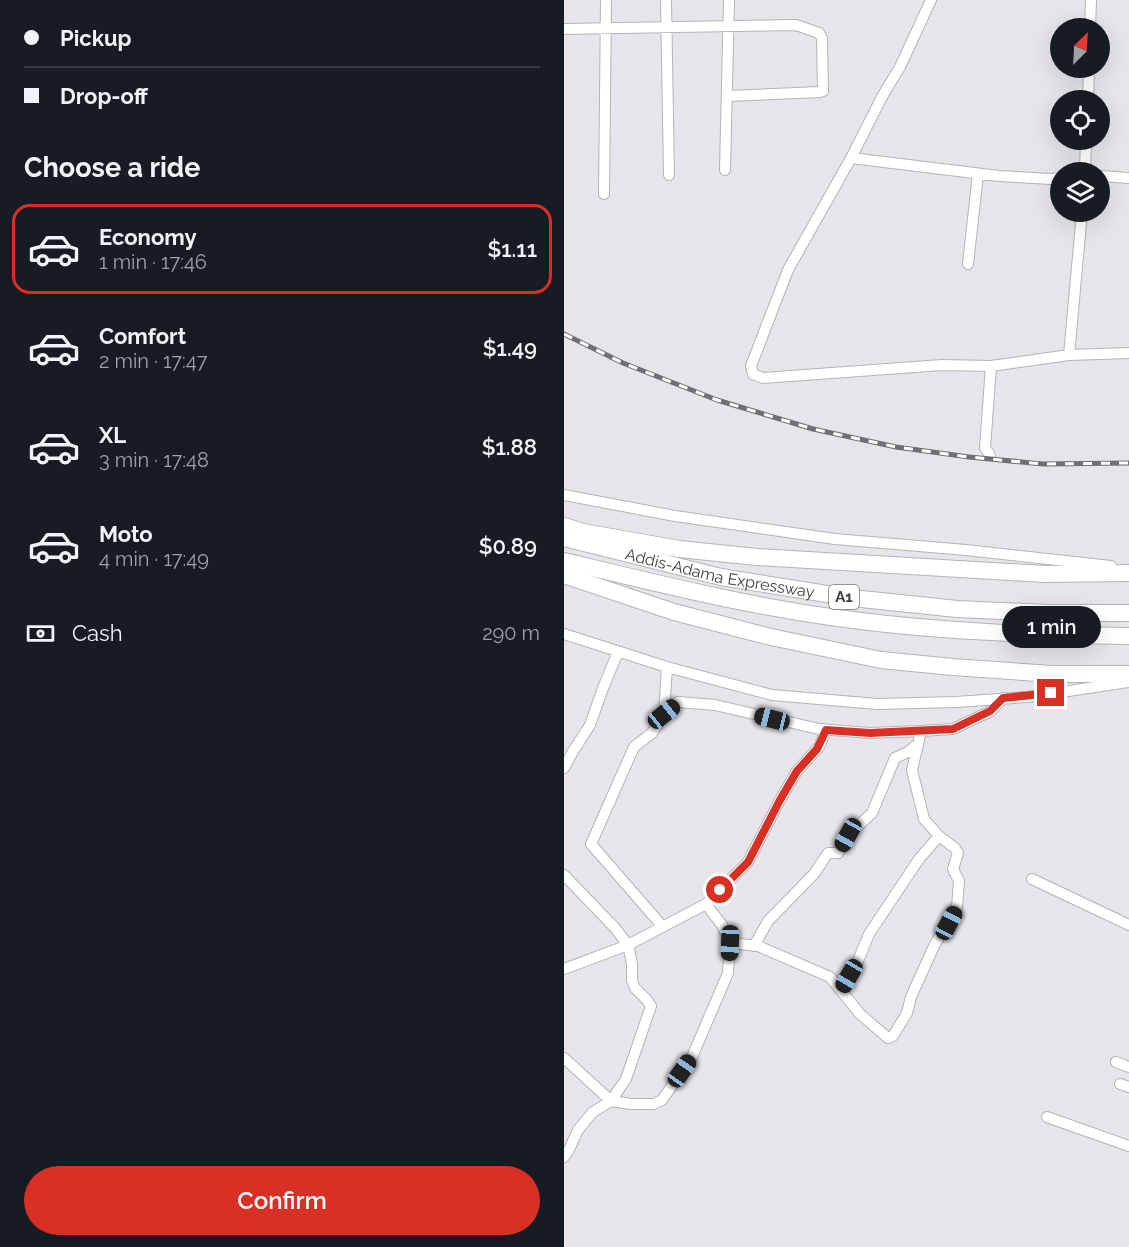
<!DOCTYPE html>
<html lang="en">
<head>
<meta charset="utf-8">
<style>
	body { margin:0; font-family:Raleway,sans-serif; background:#20242c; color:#f1f3f6; height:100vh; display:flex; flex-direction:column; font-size:22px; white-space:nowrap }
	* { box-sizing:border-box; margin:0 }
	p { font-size:20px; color:#9ea1a6 }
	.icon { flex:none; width:33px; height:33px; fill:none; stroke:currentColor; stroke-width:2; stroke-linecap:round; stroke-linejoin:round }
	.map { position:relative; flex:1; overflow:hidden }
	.drawer { display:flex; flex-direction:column; background:#171b24; width:564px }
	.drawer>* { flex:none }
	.guide { display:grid; align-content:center; height:132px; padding:0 24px; background:#171b24 }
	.needle { width:39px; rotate:24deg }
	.tools { position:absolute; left:486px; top:18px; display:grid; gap:12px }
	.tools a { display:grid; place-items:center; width:60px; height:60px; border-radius:50%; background:#171b24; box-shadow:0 6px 24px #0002; font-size:30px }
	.end { position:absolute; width:27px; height:27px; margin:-14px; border:8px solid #d93025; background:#fff; box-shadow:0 0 0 3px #fff }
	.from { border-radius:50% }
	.bubble { position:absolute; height:42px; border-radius:21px; background:#171b24; box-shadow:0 6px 24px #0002; font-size:20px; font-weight:600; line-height:42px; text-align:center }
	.car { position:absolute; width:18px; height:36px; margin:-18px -9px; border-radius:8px; box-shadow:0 0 4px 2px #0007; background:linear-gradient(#222 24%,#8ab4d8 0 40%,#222 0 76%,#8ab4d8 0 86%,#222 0) }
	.guide b { display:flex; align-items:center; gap:21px; height:57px; font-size:22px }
	.guide b+b { border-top:2px solid #363941 }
	.guide i { width:15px; height:15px; background:#f1f3f6 }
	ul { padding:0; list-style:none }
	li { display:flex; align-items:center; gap:18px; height:90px; margin:0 12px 9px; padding:0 12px; border:3px solid transparent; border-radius:18px }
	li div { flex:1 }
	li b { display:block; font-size:22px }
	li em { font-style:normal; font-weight:600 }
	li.selected { border-color:#d93025 }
	li>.icon { width:54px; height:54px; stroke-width:1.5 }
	h2 { padding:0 24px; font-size:27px; line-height:72px }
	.pay { display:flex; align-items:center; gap:15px; height:66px; padding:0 24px; font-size:22px }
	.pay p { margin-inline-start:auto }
	.action { display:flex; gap:12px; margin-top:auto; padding:12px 24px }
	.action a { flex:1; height:69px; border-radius:36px; background:#d93025; color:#fff; font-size:24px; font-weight:600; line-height:69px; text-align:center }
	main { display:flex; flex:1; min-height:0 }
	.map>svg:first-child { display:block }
</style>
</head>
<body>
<main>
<section class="drawer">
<div class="guide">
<b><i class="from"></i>Pickup</b>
<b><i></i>Drop-off</b>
</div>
<h2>Choose a ride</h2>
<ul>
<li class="selected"><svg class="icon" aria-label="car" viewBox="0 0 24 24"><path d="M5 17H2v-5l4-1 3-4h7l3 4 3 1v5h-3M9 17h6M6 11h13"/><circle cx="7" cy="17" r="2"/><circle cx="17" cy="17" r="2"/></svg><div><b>Economy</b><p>1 min · 17:46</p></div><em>$1.11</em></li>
<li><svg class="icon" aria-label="car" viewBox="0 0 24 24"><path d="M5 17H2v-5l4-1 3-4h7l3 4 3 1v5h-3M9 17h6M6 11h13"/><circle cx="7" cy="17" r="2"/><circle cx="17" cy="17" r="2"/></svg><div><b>Comfort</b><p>2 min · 17:47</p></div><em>$1.49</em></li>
<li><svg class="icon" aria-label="car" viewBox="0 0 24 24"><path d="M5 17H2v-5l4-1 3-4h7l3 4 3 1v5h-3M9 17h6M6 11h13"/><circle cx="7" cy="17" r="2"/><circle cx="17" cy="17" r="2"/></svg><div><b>XL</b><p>3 min · 17:48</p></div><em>$1.88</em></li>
<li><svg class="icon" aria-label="car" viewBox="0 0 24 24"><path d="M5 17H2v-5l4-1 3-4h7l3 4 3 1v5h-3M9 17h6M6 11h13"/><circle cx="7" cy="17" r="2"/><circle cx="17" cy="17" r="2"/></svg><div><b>Moto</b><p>4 min · 17:49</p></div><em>$0.89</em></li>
</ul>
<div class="pay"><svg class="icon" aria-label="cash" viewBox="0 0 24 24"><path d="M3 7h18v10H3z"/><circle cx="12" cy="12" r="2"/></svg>Cash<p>290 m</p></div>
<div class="action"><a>Confirm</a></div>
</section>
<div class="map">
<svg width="565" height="1247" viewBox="0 0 565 1247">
	<rect width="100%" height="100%" fill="#e7e5ea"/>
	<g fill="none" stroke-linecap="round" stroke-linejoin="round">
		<defs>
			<path id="minor" d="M102,0L105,175
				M367,0L336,67L319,95L287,158L224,270L187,366L189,374L199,378L378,365L427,366L505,355L565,353
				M526,28L527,0
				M0,29L232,25L255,33L258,38L259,91L256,92L163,96
				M524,100L525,68
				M287,158L435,176L487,179L496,178
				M161,170L165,0
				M521,172L522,140
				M536,176L565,178
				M40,194L42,0
				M404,264L414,174
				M505,355L518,212
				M426,455L421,448L427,366
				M0,495L111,516L271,539L402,550L547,566
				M0,634L103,667L208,695L313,704L392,702L464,697L565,682
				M100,714L114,702L151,705L255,729L306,733L357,731
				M0,768L8,753L26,725L39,688L54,652
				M0,875L51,928L64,945L68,964V980L71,988L82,999L87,1006L62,1079L47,1101L29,1112L14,1130L5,1150L0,1157
				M468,879L565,925
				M99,927L27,844L70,747L88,733L100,714L103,667
				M166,943L194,946L266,977L296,1014L324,1038L329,1036L343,1013L347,997L370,946L393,907L395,881L389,869L394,853L391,848L375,836L360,819L348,770L357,731L389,729L427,711L439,698
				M190,946L204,921L250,874L264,853H274L284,835L308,813L331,758L344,752L354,744
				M0,969L64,945L142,904L184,862L216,800L233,771L255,747L262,730
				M277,990L294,961L305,934L355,859L375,836
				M0,1058L47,1101L67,1104H90L98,1100L128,1057L164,973L166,943L158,925L142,904
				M552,1062L565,1067
				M556,1084L565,1087
				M483,1117L565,1146"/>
			<g id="highway">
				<path d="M0,526L19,532L115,549L193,557L480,574L565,573"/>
				<path id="s1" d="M0,538L157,577L288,598L393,609L484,613H565"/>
				<path d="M0,561C96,584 191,608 289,620C381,632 473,635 565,636"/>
				<path d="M0,575L110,612L207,637L317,660L389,667L488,674H565"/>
			</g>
		</defs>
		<use href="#minor" stroke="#b5b3b8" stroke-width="12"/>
		<use href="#highway" stroke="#b5b3b8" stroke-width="18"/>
		<use href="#minor" stroke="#fff" stroke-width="10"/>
		<use href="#highway" stroke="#fff" stroke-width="16"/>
		<defs>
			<path id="rail" d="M0,334L59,363L153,400L249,429L332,447L405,457L479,464L565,463"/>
		</defs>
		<use href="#rail" stroke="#706f72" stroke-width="5"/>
		<use href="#rail" stroke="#fff" stroke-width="3" stroke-dasharray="9" stroke-linecap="butt"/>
	</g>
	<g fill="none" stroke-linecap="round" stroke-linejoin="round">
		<path stroke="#d93025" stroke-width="8" d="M156,890L184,862L216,800L233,771L253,749L262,730L306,733L389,729L426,711L439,698L487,693"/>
	</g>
	<g text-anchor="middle" stroke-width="5" stroke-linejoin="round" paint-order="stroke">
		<rect fill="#fff" stroke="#777678" stroke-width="1.5" x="265" y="585" width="30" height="24" rx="4.5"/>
		<g font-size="15" font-weight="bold" fill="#3d3c3e">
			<text x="280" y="602">A1</text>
		</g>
		<g font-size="16" fill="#3d3c3e" stroke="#fff">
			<text dy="6" stroke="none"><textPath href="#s1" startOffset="160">Addis-Adama Expressway</textPath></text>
		</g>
	</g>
</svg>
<div class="tools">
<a><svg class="needle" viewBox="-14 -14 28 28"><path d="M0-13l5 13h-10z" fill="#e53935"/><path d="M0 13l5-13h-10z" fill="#9ea1a6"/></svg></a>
<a><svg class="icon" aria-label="locate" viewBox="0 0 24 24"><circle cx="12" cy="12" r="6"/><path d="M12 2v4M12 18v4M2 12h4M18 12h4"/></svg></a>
<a><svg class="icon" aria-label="layers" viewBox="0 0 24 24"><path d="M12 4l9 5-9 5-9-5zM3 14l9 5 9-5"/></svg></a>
</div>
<i class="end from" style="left:156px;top:890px"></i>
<i class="end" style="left:487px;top:693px"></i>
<div class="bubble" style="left:438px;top:606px;width:99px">1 min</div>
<i class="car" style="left:100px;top:714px;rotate:51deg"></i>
<i class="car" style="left:208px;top:719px;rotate:284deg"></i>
<i class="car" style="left:284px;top:835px;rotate:209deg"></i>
<i class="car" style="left:385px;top:923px;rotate:28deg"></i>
<i class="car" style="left:166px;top:943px;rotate:182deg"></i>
<i class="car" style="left:285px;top:976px;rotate:210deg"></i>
<i class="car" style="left:118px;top:1071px;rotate:35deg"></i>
</div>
</main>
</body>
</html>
